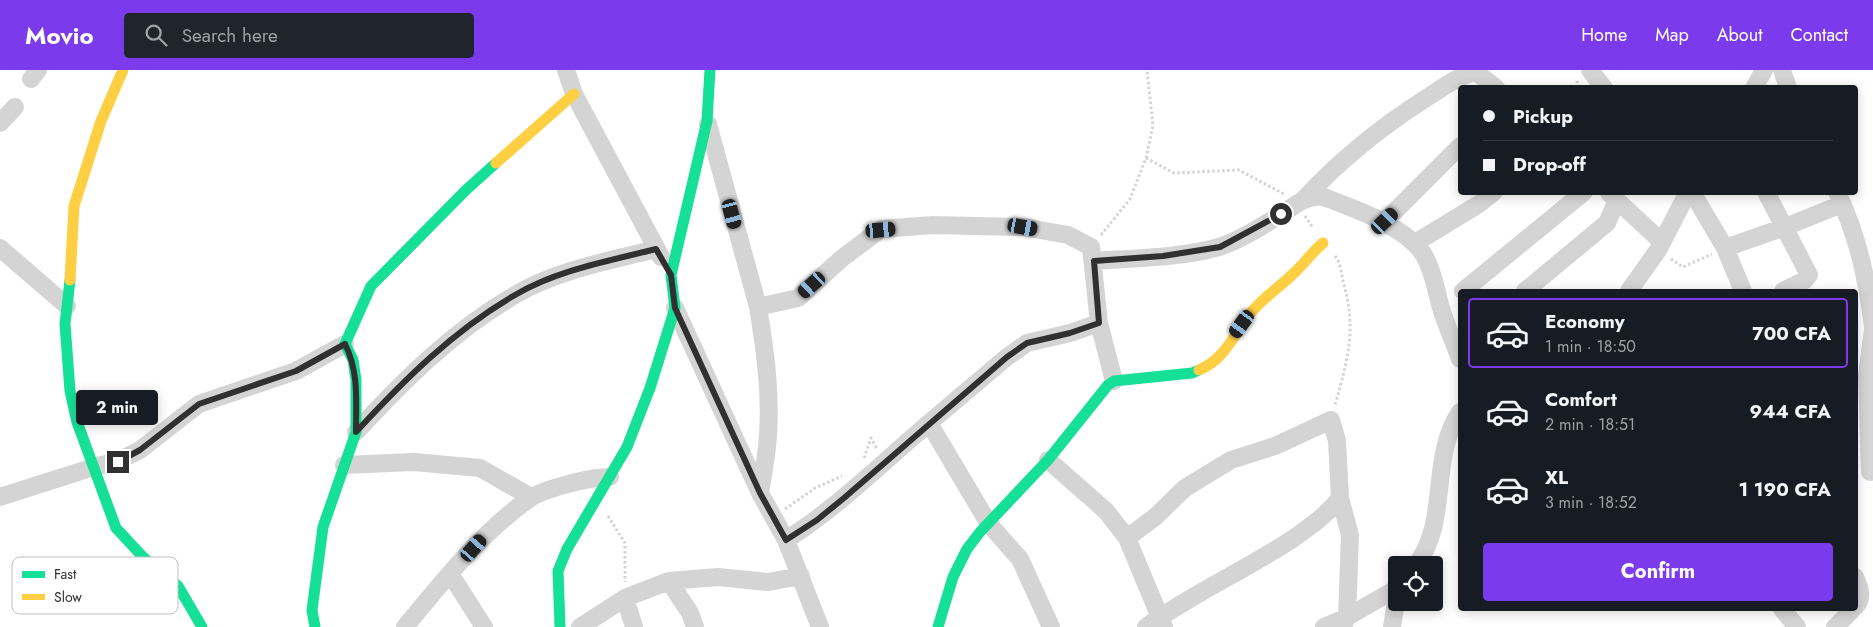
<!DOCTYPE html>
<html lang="en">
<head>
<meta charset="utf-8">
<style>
	body { margin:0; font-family:Jost,sans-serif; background:#20242c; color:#f1f3f6; height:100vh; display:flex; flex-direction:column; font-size:19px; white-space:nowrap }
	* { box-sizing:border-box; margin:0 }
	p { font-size:16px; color:#9ea1a6 }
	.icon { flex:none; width:28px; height:28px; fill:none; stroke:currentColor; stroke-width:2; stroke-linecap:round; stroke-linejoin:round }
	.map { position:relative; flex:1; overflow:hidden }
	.sheet { position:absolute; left:1458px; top:219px; width:400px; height:322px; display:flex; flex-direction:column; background:#171b24; border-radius:5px; box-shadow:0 2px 12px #0003 }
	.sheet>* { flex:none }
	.top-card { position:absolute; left:1458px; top:15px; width:400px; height:110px; border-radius:5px; box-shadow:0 2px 12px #0003; display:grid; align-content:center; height:110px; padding:0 25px; background:#171b24 }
	.buttons { position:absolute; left:1388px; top:486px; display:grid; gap:10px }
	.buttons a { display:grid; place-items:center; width:55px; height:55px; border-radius:5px; background:#171b24; box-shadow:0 2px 12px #0003; font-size:25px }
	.end { position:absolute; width:22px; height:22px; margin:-11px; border:6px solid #303030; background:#fff; box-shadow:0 0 0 2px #fff }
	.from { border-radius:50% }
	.bubble { position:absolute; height:35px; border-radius:5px; background:#171b24; box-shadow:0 2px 12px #0003; font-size:16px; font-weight:700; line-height:35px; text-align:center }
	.car { position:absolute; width:15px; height:30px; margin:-15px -8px; border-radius:6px; box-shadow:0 0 4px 1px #0007; background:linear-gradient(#222 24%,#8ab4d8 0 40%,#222 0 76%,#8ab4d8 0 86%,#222 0) }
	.top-card b { display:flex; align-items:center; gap:18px; height:48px; font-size:19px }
	.top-card b+b { border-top:1px solid #363941 }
	.top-card i { width:12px; height:12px; background:#f1f3f6 }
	ul { padding:9px 0 0; list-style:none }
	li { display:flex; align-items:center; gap:15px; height:70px; margin:0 10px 8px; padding:0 15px; border:2px solid transparent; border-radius:5px }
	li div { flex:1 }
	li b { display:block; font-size:19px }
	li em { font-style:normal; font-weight:700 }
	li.active { border-color:#7c3aed }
	li>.icon { width:45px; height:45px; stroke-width:1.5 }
	.primary-button { display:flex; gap:10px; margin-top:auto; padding:10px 25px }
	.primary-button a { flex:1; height:58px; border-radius:5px; background:#7c3aed; color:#fff; font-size:20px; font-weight:700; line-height:58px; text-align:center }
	header { display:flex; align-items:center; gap:30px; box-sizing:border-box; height:70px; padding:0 25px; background:#7c3aed; color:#fff }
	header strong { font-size:24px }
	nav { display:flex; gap:28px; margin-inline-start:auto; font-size:18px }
	.search { width:350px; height:45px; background:#20242c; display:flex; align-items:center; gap:12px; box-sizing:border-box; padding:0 18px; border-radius:5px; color:#9ea1a6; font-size:19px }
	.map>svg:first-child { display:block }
</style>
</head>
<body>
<header>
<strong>Movio</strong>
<div class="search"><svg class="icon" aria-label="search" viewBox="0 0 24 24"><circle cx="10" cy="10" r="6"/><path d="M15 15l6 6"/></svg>Search here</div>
<nav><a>Home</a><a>Map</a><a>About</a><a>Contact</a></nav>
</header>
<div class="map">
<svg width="1873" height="557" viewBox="0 0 1873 557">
	<rect width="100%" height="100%" fill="#fff"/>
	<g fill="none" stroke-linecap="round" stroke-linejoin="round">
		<path stroke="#d4d4d4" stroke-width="3" stroke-dasharray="2.5 2.5" stroke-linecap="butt" d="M1575,18L1578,10
			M1146,88L1174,103L1239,100L1284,124
			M1305,146L1313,158
			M1101,165L1130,129L1146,88L1153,55L1147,0
			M1335,186C1341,193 1341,203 1343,211C1357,259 1348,289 1335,335
			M1671,189L1683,197L1712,184
			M864,388L871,368L877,379
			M785,439L815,418L842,406
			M608,446L625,473V512"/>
		<path stroke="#d4d4d4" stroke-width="18" d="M566,0L574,24L661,187
			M1590,0L1604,18
			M1782,0L1788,18
			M31,9L38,0
			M1754,18L1764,0
			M0,53L15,37
			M708,54L758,237C765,279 771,323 768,365C767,384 763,404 760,423
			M1692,122L1725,178L1743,221
			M1766,122L1809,205L1805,210L1783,221
			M1837,122C1858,166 1867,209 1873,257
			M1609,123L1662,172
			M1303,130C1340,90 1382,56 1428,27C1444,17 1457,6 1476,2L1496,18
			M1385,151L1460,76
			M1415,173L1479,134L1494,122
			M0,178L67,236
			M1725,178L1785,157L1842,134
			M1094,191C1135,188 1180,188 1219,177C1239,171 1262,156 1280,145C1294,136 1303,127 1321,126C1352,138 1409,157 1425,187C1434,203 1436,221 1441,238C1446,255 1454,272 1460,289
			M1463,221L1584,122
			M1525,221L1607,153L1617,130
			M1629,221L1658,180L1688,122
			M758,237L798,228L841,189L881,159L933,155L1023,157L1068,165L1091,177L1099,253L1114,311
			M675,238L760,423L786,470L820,557
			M929,353L1007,287L1027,273L1070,263L1099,253
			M356,362C403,311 454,260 515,225C557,200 609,191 656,179
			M1048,390L1106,441L1127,468L1164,557
			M344,395L414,392L480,398L531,427
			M1870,402L1867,305L1873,260
			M0,427L94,397L118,391L140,380L199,334L296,301L345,274
			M1127,468L1155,447L1185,418L1231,390L1275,376L1331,350L1337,371L1340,428L1350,465L1347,547L1324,557
			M786,470C838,437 882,393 929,353L989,454L1020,489L1051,557
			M1416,495C1450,451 1429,388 1460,342
			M451,505L484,557
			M1855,507C1860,518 1864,528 1855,537
			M669,511L690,543L695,557
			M625,528L634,557
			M1782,539L1797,557
			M1344,554L1347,547L1396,519
			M405,557C441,513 483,461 529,429C545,418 591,407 610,407
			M580,557L625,528L669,511L718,507L768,512L801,506
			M1146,557C1193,523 1246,500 1294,468C1311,456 1327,445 1340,428
			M1392,557L1396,532
			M1835,557L1853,539"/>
		<path stroke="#16e098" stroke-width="11" d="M70,210L65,254L70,321L77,352L116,458L143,487L178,516L202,557
			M315,557L312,540L323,457L356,362V310L353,290L345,274L371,216L466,120L496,93
			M560,557L558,501L567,479L627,377L650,318L675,238L671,205L707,51L710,0
			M938,557L953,507L967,479L980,462L1048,390L1108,315L1114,311L1192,303L1199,300"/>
		<path stroke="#ffcf43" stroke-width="11" d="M496,93L574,24
			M70,210L74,136L101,51L123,0
			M1199,300C1225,289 1233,266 1249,245C1263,227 1279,218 1294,203C1305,193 1310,184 1323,173"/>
	</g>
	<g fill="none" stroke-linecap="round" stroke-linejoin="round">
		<path stroke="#303030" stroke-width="6" d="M118,392L140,380L199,334L296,301L345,274C359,302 356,330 356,362C403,311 454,260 515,225C557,200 609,191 656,179L671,205L675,238L760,423L786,470L817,450L844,428L1007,287L1027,273L1070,263L1099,253L1094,191L1163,186L1220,177L1281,144"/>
	</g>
	<rect x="12" y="487" width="166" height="57" rx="8" fill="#fff" stroke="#c1c1c1" stroke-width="1"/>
	<rect x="22" y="501" width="23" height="7" fill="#16e098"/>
	<rect x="22" y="524" width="23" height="6" fill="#ffcf43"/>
	<g font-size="14" fill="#303030">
		<text x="54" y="509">Fast</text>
		<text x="54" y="532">Slow</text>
	</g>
</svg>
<div class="buttons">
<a><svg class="icon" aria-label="locate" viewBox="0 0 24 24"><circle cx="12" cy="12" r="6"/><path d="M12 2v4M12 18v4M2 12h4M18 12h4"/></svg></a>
</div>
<i class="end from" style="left:1281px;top:144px"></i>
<i class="end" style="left:118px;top:392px"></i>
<div class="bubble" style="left:76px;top:320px;width:82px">2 min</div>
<i class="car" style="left:732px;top:144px;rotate:165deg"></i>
<i class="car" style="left:1385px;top:151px;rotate:46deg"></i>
<i class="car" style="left:1023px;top:157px;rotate:100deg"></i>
<i class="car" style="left:881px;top:160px;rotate:85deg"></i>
<i class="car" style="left:812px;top:215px;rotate:228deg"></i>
<i class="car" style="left:1242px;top:254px;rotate:216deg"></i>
<i class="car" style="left:474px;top:478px;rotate:41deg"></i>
<div class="top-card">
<b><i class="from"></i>Pickup</b>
<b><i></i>Drop-off</b>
</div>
<section class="sheet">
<ul>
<li class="active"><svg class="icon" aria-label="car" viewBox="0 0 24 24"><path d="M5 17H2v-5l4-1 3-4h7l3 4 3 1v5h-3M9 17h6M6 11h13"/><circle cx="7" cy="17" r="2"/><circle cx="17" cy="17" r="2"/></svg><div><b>Economy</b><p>1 min · 18:50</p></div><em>700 CFA</em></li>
<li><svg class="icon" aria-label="car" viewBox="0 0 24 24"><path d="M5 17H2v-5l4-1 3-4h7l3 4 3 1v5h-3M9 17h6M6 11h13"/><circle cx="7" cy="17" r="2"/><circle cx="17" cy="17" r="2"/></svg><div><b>Comfort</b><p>2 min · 18:51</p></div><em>944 CFA</em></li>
<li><svg class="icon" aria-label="car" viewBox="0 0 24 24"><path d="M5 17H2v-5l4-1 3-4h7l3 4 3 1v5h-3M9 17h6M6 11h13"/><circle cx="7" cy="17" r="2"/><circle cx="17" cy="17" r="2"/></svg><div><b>XL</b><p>3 min · 18:52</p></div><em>1 190 CFA</em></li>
</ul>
<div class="primary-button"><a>Confirm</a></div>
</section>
</div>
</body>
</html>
